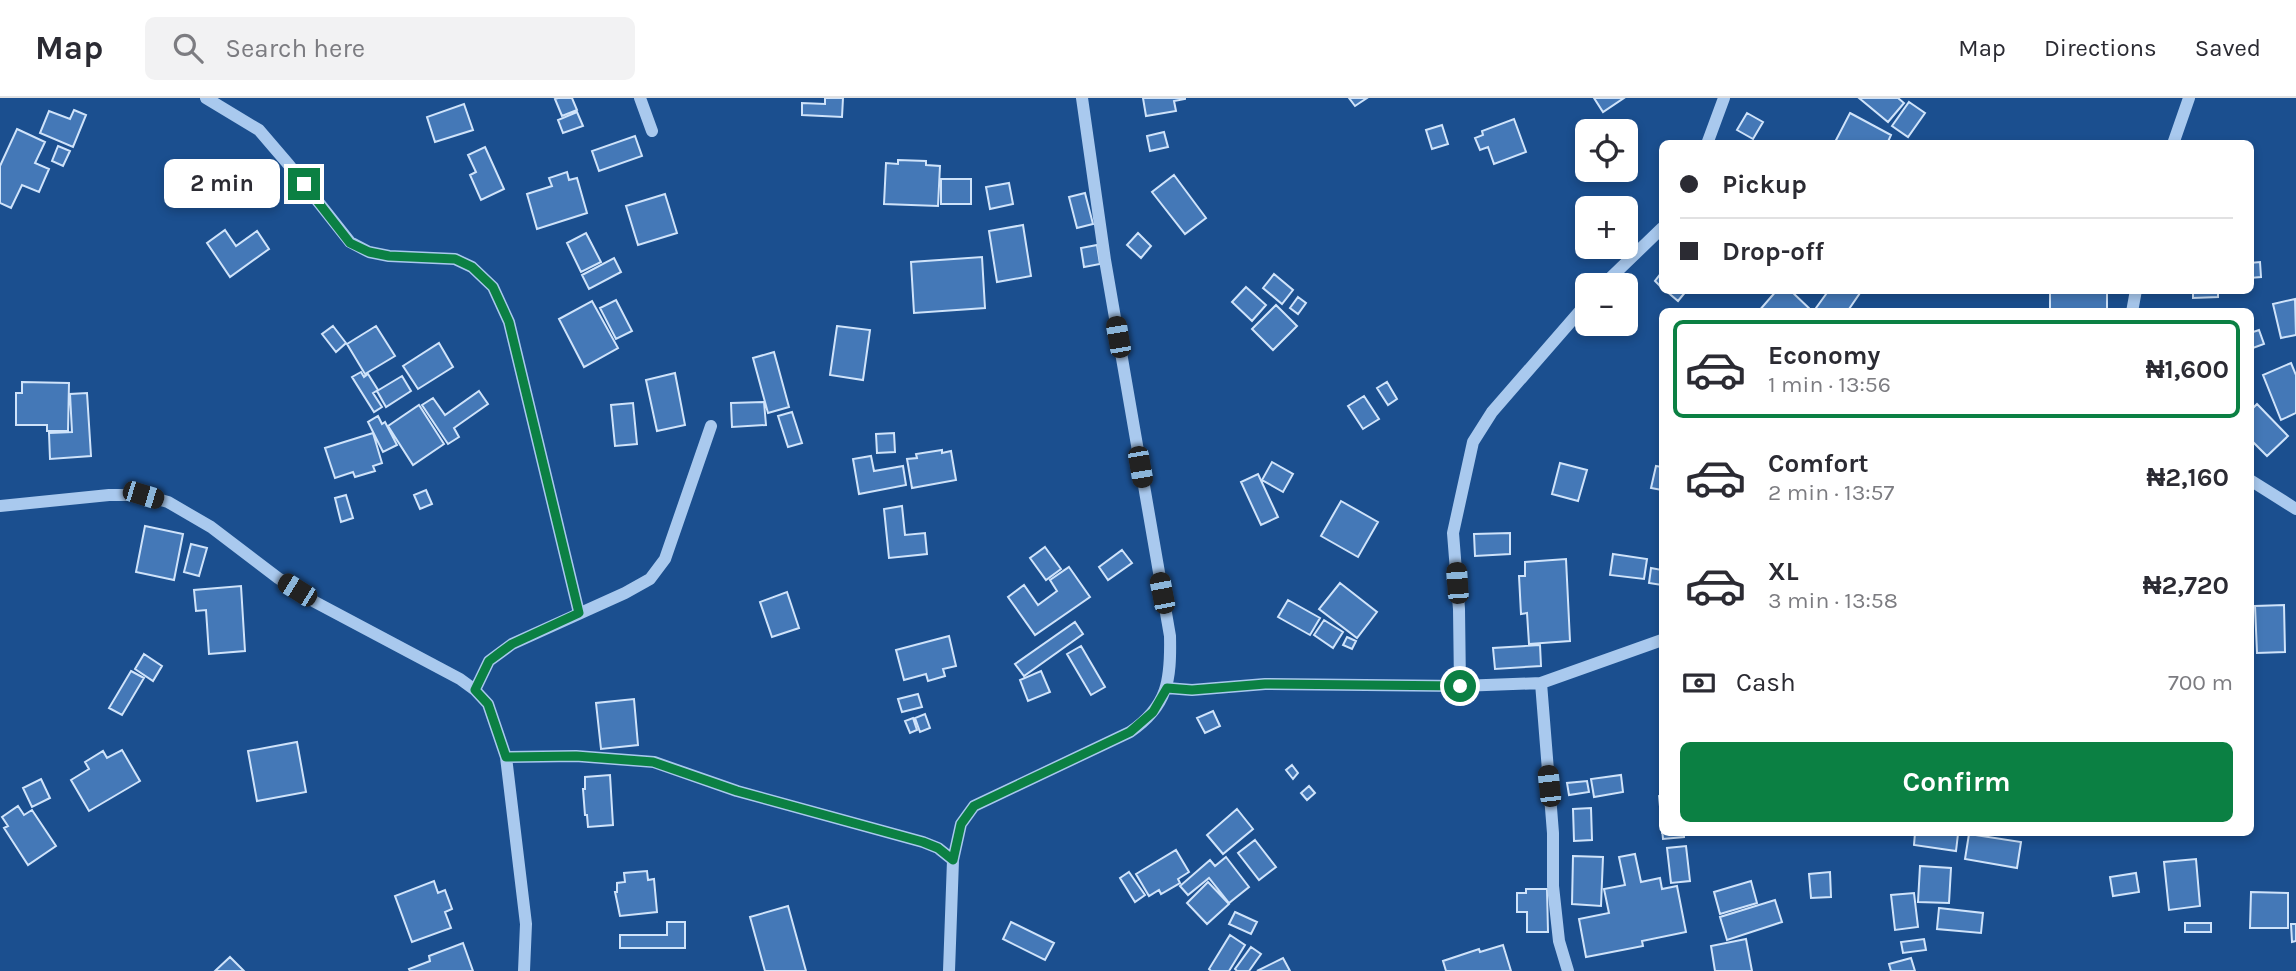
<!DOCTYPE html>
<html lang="en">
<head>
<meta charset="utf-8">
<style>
	body { margin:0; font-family:Karla,sans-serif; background:#f2f2f3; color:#2b2b33; height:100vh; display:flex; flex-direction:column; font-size:26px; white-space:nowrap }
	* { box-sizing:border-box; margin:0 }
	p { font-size:23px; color:#7c7c81 }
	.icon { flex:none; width:38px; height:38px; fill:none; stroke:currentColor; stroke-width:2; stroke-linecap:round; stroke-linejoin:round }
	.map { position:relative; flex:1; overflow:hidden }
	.panel { position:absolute; left:1659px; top:210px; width:595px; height:528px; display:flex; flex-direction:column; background:#fff; border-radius:10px; box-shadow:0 4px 10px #0003 }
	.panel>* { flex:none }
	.top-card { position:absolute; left:1659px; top:42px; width:595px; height:154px; border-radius:10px; box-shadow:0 4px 10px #0003; display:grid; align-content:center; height:154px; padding:0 21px; background:#fff }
	.fabs { position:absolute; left:1575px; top:21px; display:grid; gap:14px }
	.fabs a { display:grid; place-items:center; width:63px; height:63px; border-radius:10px; background:#fff; box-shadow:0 4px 10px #0003; font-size:35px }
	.end { position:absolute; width:32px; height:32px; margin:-16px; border:9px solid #0b8043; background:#fff; box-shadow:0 0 0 4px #fff }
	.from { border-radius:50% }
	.bubble { position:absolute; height:49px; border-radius:10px; background:#fff; box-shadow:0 4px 10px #0003; font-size:23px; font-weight:700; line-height:49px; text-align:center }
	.car { position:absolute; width:21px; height:42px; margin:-21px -10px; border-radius:9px; box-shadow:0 0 5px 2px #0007; background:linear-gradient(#222 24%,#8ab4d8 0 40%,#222 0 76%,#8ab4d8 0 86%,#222 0) }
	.top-card b { display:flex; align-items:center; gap:24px; height:66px; font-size:26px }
	.top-card b+b { border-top:2px solid #e1e1e2 }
	.top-card i { width:18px; height:18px; background:#2b2b33 }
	ul { padding:12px 0 0; list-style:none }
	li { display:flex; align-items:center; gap:21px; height:98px; margin:0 14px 10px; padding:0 7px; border:4px solid transparent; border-radius:10px }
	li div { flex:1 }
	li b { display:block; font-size:26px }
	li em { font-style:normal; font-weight:700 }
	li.active { border-color:#0b8043 }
	li>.icon { width:63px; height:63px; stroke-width:1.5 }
	.pay { display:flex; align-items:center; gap:18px; height:77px; padding:0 21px; font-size:26px }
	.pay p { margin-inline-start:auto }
	.button { display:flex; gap:14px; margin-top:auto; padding:14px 21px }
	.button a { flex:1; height:80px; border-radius:10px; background:#0b8043; color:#fff; font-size:28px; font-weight:700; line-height:80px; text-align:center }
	header { display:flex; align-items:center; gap:42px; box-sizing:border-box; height:98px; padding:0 35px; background:#fff; border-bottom:2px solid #e1e1e2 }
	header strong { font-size:33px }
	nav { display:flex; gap:38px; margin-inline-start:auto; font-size:24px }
	.search { width:490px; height:63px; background:#f2f2f3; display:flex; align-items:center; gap:18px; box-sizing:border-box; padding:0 24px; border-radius:10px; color:#7c7c81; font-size:26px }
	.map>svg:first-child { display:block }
</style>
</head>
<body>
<header>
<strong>Map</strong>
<div class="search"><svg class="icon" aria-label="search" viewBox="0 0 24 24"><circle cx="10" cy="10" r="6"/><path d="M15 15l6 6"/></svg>Search here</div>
<nav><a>Map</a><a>Directions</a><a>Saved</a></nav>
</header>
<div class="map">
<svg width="2296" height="873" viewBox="0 0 2296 873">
	<rect width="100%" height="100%" fill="#1b4f8f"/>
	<path fill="#4478b7" stroke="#cfe3fa" stroke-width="2" d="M558,0H572L577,12L562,18L555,1Z
		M825,0H843L842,19L802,17V5L825,6Z
		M1143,0H1185V1L1174,3L1176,13L1146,18Z
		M1349,0H1367L1355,8Z
		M1594,0H1624L1603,14Z
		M1859,0H1898L1904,5L1888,24Z
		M1909,4L1925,15L1908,39L1892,28Z
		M464,6L473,32L435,44L427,19Z
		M74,12L86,17L73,49L40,35L49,13L70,21Z
		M577,14L583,28L563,35L558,22Z
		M1747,15L1763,24L1753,41L1737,32Z
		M1850,15L1891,37L1887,46H1834Z
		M1514,21L1526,54L1494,66L1488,49L1480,52L1475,40L1483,37L1482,33Z
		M1442,27L1448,46L1432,51L1426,32Z
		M17,31L45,44L35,65L49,71L39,94L22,87L11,110L0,105V68Z
		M1164,34L1168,49L1150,53L1147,38Z
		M635,38L642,58L599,73L592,53Z
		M58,48L70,53L63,68L52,63Z
		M485,49L504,91L481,102L470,77L476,74L468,57Z
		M898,62L926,63V67L940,68L938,108L884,106L886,65L898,66Z
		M567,74L569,82L577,80L587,115L537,131L527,96L552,88L549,80Z
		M1174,77L1206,120L1185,136L1152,94Z
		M941,81H971V106H941Z
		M1009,85L1013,106L990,111L986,89Z
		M1085,95L1093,126L1077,130L1069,99Z
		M665,96L677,135L638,147L626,108Z
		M1023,127L1031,178L997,184L989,133Z
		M225,132L236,148L257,133L269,151L230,179L207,145Z
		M586,135L601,164L581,174L567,145Z
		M1138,135L1151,148L1141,160L1127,147Z
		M1097,147L1100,166L1084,169L1081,150Z
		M982,159L985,210L914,215L911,164Z
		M614,160L621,174L589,191L582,177Z
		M2260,164L2261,179L2250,180V165Z
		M1662,174V190L1655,183Z
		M1274,176L1293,192L1282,206L1263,190Z
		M1246,189L1266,207L1252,223L1232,204Z
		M1665,192H1687L1678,203Z
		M1777,192H1790L1813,214H1758Z
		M1829,192H1862L1847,214H1821L1816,210Z
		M2050,192H2107V211L2050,212Z
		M2180,192H2218V199L2193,200V195H2180Z
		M1298,199L1306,205L1298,216L1290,210Z
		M2295,201L2296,237L2281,240L2273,206Z
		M616,202L632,233L616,241L600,210Z
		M592,203L618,250L584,269L559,221Z
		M1276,207L1297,228L1273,252L1252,231Z
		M333,228L346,245L336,254L322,236Z
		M376,228L395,258L365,276L347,246Z
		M837,228L870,232L863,282L830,277Z
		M2259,232L2264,246L2250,251V235Z
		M439,245L453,269L418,291L403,268Z
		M774,254L789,309L768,315L753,260Z
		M2291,265L2296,277V315L2281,322L2263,277Z
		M361,274L364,279L368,276L378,292L373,295L382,309L374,314L352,279Z
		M675,275L685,327L657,333L646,282Z
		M402,278L411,293L386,309L377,293Z
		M22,284L69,285L68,333H47V327H16V295H22Z
		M1387,284L1397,301L1388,307L1377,290Z
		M479,293L488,306L454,330L459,339L448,346L422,307L433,300L445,317Z
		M87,295L91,358L50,361L49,335L72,334L70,296Z
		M1364,298L1379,321L1363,331L1348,308Z
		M764,304L766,327L732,329L731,305Z
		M633,305L637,346L615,348L611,307Z
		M2257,306L2288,338L2267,358L2250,341V313Z
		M419,307L444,346L413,367L388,328Z
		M792,314L802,345L788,349L778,318Z
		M378,318L382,326L385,324L397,347L383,354L368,324Z
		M373,335L382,365L373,368L375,373L355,379L353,374L335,380L325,350Z
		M894,335L895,354L877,355L876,336Z
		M942,352V355L951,353L956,382L912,390L907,361L917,360L916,356Z
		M871,358L874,373L903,368L906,387L859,396L853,361Z
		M1272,364L1293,376L1283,394L1262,382Z
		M1560,365L1587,372L1578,403L1552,396Z
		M1656,368L1662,369V392L1651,390Z
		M1258,376L1278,419L1261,427L1241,384Z
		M426,392L432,406L420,411L414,397Z
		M346,397L353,420L341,424L335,400Z
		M1341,403L1378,424L1358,459L1321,438Z
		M902,408L905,437L925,435L927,456L889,460L884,411Z
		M145,428L183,436L174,482L136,474Z
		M1510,435V456L1475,458L1474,436Z
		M191,446L207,450L199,478L184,474Z
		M1045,449L1061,471L1046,482L1030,460Z
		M1122,452L1132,465L1108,482L1099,469Z
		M1613,456L1647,461L1644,481L1610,477Z
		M1566,461L1570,543L1529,546L1527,515L1521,516L1519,478H1525V464Z
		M1069,469L1090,499L1035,537L1008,499L1024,487L1038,507L1057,493L1050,482Z
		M1651,470L1662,472V487L1649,485Z
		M1340,485L1377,514L1357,540L1319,511Z
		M241,488L245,553L209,556L206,512L196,513L194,492Z
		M787,494L799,530L772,539L760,504Z
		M1288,502L1320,520L1310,537L1278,519Z
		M2284,507L2285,554L2257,555L2255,508Z
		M1324,522L1343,534L1333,550L1314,537Z
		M1075,524L1083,536L1024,578L1015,566Z
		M949,538L956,568L943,571L945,578L928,583L926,576L904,582L896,552Z
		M1347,539L1356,543L1352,551L1343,547Z
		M1540,547L1541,568L1495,571L1493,550Z
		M1081,548L1105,589L1091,597L1067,556Z
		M144,556L162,568L153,583L135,571Z
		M131,573L144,580L122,617L109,610Z
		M1041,573L1050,594L1028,603L1020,582Z
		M918,596L922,609L902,614L898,601Z
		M634,601L638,647L601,651L596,605Z
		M1213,613L1220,628L1205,635L1197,620Z
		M925,616L930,630L920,634L915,620Z
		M913,620L917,632L910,635L905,623Z
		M297,644L306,694L257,703L248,653Z
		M122,652L140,683L89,713L71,682L89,671L85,664L103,653L107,660Z
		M1292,667L1298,675L1293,681L1286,672Z
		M610,677L613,727L588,729L587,717H585L583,691H585V679Z
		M1621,677L1623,694L1594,699L1591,681Z
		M41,681L50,700L32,709L23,690Z
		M1587,683L1589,694L1569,697L1567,685Z
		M1309,688L1315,695L1307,702L1301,695Z
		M1662,697V735H1684V739L1663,741L1659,698Z
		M18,708L24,717L32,712L56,748L28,767L4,730L8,728L2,719Z
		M1591,710L1592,742L1574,743L1573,711Z
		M1237,711L1253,731L1223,756L1207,737Z
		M1915,735L1958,736L1956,753L1914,747Z
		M1969,736L2021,744L2017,770L1965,761Z
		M1255,742L1276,769L1259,782L1238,755Z
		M1686,748L1690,783L1671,785L1667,750Z
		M1176,752L1189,774L1178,781L1180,785L1161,796L1159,792L1149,798L1136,776Z
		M1635,756L1641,784L1660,780L1662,791L1677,788L1686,834L1642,843L1643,848L1586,859L1579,821L1609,815L1604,791L1625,787L1619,759Z
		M1573,758L1603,759L1601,808L1572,806Z
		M1226,759L1249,789L1229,805L1209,780L1188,797L1180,788L1210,762L1215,768Z
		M2196,761L2200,808L2169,812L2164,764Z
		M1920,768L1951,770L1949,805L1918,804Z
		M647,773L648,782L654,781L657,814L620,818L615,794H617V785L625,784L624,775Z
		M1129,774L1145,797L1135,804L1120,780Z
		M1830,774L1831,799L1811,800L1809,776Z
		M2136,775L2139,794L2113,798L2110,779Z
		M434,783L438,795L445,792L452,811L445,814L451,830L412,844L395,798Z
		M1751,783L1757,805L1720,816L1714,794Z
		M1208,784L1229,806L1207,826L1187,805Z
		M1526,791H1547L1548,834H1527V814H1517V795H1526Z
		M2251,794L2288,795V830H2250Z
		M1914,795L1918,829L1895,832L1891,797Z
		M1775,802L1782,824L1727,842L1720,819Z
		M788,808L806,873H765L750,819Z
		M1939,810L1983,815L1981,835L1937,831Z
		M1235,814L1257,824L1251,836L1229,826Z
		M667,824H685V850H620V837H667Z
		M1011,824L1054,845L1045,862L1003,841Z
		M2185,825H2211V834H2185Z
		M2291,826H2296V843L2292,844Z
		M1230,837L1245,847L1229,873H1211L1209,871Z
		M1746,841L1752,873H1715L1711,848Z
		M1924,841L1926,852L1903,855L1901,844Z
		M463,845L473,873H410L409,871L430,863L429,858Z
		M1503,847L1511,873H1446L1443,863L1479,851L1480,854Z
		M1251,849L1261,856L1249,873H1237L1235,871Z
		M230,859L244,873H215Z
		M1283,860L1290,873H1257Z
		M1911,860L1915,873H1891L1889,866Z"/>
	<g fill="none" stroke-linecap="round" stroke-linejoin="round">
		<path stroke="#a9c9ee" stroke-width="12" d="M206,0L259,32L289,67L350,144L369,154L389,158L455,161L472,169L493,189L509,224L579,515
			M640,0L652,33
			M1707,46L1724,0
			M2173,46L2189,0
			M1603,187L1662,130
			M2132,214L2136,192
			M2250,382L2296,411
			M0,408L109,397H143L168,404L211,429L278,480L315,504L460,581L475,592L488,606L506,659L526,826L524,873
			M1541,585L1553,735V788L1559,843L1568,873
			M1460,588L1459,511L1453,435L1473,344L1492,314L1587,205
			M1167,590L1192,592L1265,586L1460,588L1541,585L1662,542
			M475,592L489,563L512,546L625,495L650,481L665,461L711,328
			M506,659L576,658L654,664L737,693L923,744L938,750L953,762
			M949,873L953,762L961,726L974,708L1130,634C1168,608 1171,582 1170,538L1105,162L1082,0"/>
	</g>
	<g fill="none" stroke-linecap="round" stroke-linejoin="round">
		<path stroke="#0b8043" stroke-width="9" d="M304,86L350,145L369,154L389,158L455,161L472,169L493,189L509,224L579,515L512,546L501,554L489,563L475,592L488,606L506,659L576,658L653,664L737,693L923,744L938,750L953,762L961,726L974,708L1130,634L1153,614L1167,590L1192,592L1265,586L1460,588"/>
	</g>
</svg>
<div class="fabs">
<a><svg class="icon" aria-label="locate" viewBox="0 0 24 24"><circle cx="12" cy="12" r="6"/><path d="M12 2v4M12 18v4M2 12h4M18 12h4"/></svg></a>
<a>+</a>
<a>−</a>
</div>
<i class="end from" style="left:1460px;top:588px"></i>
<i class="end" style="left:304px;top:86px"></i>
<div class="bubble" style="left:164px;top:61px;width:116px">2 min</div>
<i class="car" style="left:1118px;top:239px;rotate:350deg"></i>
<i class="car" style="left:1140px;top:369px;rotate:170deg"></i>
<i class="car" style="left:143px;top:397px;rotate:107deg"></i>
<i class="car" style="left:1457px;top:485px;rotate:356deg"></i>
<i class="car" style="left:297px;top:492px;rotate:302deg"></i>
<i class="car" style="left:1162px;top:495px;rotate:349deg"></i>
<i class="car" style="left:1549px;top:688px;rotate:354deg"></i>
<div class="top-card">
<b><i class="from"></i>Pickup</b>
<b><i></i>Drop-off</b>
</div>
<section class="panel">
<ul>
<li class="active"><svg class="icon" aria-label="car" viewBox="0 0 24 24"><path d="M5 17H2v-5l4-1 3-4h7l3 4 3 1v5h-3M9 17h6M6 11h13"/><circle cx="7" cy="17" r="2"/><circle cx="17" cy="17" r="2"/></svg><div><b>Economy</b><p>1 min · 13:56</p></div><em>₦1,600</em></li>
<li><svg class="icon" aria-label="car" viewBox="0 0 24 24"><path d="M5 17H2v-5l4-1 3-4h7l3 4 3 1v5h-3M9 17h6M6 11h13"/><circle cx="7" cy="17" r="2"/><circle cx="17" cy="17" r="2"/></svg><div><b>Comfort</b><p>2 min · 13:57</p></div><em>₦2,160</em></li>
<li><svg class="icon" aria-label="car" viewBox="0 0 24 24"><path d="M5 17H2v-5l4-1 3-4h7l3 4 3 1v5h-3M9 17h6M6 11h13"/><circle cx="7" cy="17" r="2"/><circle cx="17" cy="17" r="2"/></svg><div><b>XL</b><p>3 min · 13:58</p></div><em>₦2,720</em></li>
</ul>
<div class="pay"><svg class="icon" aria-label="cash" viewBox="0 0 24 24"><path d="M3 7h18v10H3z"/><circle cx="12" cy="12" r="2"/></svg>Cash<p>700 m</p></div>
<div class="button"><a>Confirm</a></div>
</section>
</div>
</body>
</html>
